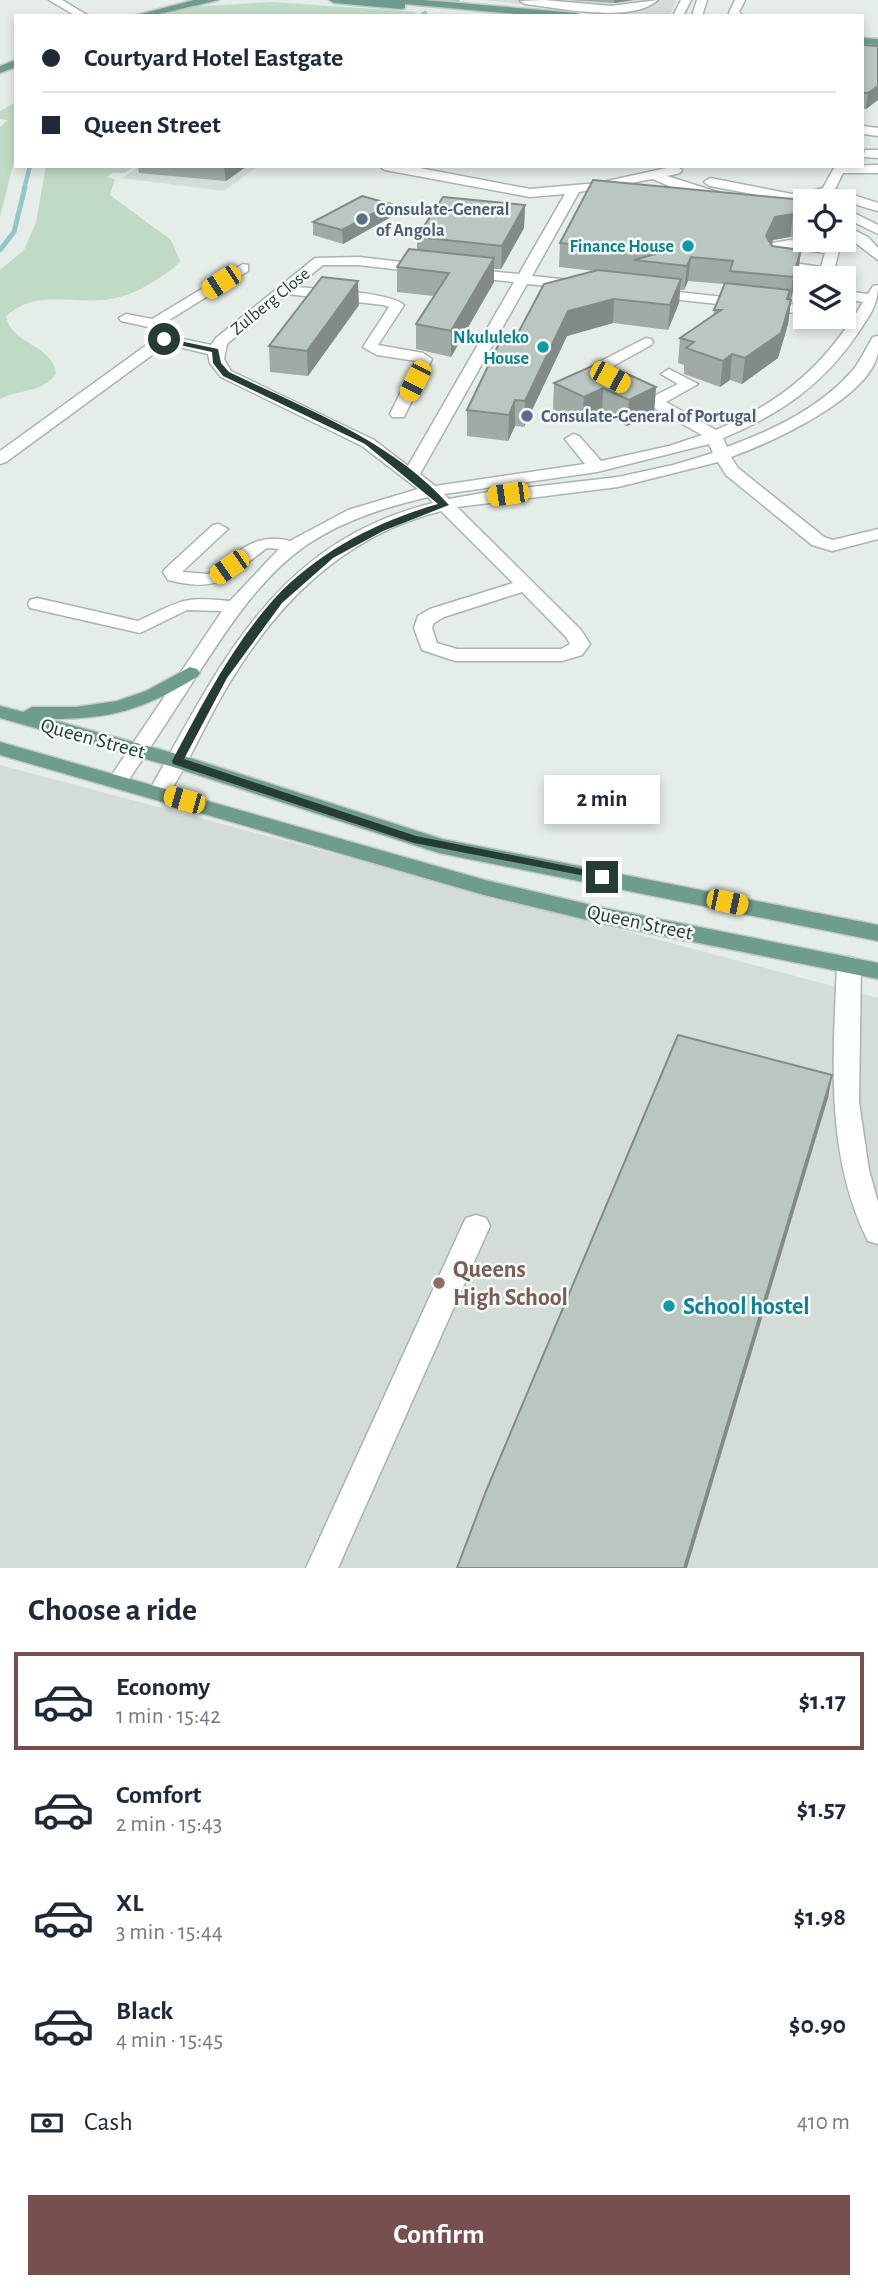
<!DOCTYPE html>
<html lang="en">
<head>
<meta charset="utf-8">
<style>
	body { margin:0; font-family:"Alegreya Sans",sans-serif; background:#f2f2f3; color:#1f2937; height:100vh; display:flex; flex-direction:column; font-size:26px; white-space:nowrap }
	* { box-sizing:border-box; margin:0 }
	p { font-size:23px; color:#747a83 }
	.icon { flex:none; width:38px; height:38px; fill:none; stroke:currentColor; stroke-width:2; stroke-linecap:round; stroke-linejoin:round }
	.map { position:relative; height:1568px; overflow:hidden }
	.side { display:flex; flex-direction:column; background:#fff; flex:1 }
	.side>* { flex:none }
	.hud { position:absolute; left:14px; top:14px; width:850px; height:154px; border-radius:0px; box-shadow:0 4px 10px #0003; display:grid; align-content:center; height:154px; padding:0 28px; background:#fff }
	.buttons { position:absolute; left:793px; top:189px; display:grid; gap:14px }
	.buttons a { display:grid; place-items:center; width:63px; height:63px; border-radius:0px; background:#fff; box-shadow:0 4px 10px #0003; font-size:35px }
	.end { position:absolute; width:32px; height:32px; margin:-16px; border:9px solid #263d34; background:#fff; box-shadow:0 0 0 4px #fff }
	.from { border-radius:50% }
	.bubble { position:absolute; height:49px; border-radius:0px; background:#fff; box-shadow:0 4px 10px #0003; font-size:23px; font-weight:700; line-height:49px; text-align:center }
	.car { position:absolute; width:21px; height:42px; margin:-21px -10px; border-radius:9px; box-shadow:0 0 5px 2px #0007; background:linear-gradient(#f5c518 24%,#345 0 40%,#f5c518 0 76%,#345 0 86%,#f5c518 0) }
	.hud b { display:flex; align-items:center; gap:24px; height:66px; font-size:26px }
	.hud b+b { border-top:2px solid #e0e1e3 }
	.hud i { width:18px; height:18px; background:#1f2937 }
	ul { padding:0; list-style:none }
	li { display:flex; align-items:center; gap:21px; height:98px; margin:0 14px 10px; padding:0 14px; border:4px solid transparent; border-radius:0px }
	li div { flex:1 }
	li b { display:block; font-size:26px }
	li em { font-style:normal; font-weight:700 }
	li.active { border-color:#774f4f }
	li>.icon { width:63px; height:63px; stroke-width:1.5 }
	h2 { padding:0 28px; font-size:32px; line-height:84px }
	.pay { display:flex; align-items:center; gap:18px; height:77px; padding:0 28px; font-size:26px }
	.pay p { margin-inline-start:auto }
	.button { display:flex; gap:14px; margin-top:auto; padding:14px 28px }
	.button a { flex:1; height:80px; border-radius:0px; background:#774f4f; color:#fff; font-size:28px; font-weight:700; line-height:80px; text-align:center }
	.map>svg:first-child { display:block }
</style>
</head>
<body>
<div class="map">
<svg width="878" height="1568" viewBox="0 0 878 1568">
	<rect width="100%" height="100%" fill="#e5ede8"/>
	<path fill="#d3dcd7" d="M483,0H676L670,16H638Z
		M140,166H258L224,191L122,178Z
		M0,765L878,998V1568H0Z"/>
	<path fill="#c0dbc5" d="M273,2L417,12L411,16H150L186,7Z
		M16,102V153L0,217V127L8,120L0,119V111Z
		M46,166H134L125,173H112L107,177L115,179L110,195L171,240L180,261C174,269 168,272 159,278C144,288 129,296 110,299C74,305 37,288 6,316C11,345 52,344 56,373C44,393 19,389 0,399V270L24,250L36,222Z"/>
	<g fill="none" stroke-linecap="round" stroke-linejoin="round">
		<path stroke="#93c8cb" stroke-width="4.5" d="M421,16L425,13
			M24,189L30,166"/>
		<path stroke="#93c8cb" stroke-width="5" d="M0,250L14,232L25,187"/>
		<path fill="#93c8cb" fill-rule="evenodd" d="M460,0C454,8 447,8 438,6L434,1Z"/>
		<defs>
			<path id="minor" d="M49,0H62L87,15L76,16Z
				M544,0L611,6L658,0C630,24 560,8 525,4L520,1Z
				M681,0H691L683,16H673Z
				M697,0H707L702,16H692Z
				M735,0H745L739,12L743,16H731L729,13Z
				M863,126L878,128V136L863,134Z
				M865,150H878V158L863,157Z
				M878,165V173H843L835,189L878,203V211C856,206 834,193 813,199L814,201H805V204L710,186L704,182L710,178L797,195L823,188L834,168L839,166Z
				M379,166H409L530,189L598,183L676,166L682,170L680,173L667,176L730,196L724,200L676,189L653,179L579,192L532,276L580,281L587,285L580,289L527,284L420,474L435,486L585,464L565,439L573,434L579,436L601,461L669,446L702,435L589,371L595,364L646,338L651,339L653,342L651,345L606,370L654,396L678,384L661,374L669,369L698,384L666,402L716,430C784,401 825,365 863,302L844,299V291L868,294L873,286L878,285C878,306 869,316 858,333C824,384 779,415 723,438L727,447C773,430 820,408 853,370C861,360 866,348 873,337L878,336C878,341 878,347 878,352C871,398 770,443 731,457L738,468L824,537L833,540L878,529V539L832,551L812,545L726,475L718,462L618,487L457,507L581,630L590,644L582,655L562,661H455L422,650L414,628L418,616L430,609L513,583L441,511C341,536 273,607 223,694C203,728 188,765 166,798H152L148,793C221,663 275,542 433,503L428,497C386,507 344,520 308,544C258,578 225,633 192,683C170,718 147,752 124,787H110L107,782L222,611L187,610L140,633L30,608L28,604L30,600L37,598L138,621C181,601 181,596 230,601L279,549L267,548C226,578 221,593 168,580L163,572L166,568L213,525L219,524L228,529L182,572L208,574C235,555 254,531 290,541L348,510L418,489L362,446L221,377L210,363L208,354L167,344L6,462L0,464V451L159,336L164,335L211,345L216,338L315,258L359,257L427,265L434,269L427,273L359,265H323L296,287C319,289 390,292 404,305L378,345L423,353L432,359L404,417H392L390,414L416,361L377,355L363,347L389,307L383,305L287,294L227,344L224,359L231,371L374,440L408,466L514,282L466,277L459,273L466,269L519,274L565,194L530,197L385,170ZM709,444L713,453L673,465L618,477L488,492L449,499L444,494L597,472ZM522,592L566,637L570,644L561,649H457L437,643L432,628L434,623L444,617Z
				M844,208L878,225V234L844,217Z
				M844,225L868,237L878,248V260L844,234Z
				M790,240L837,248L839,251L832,278H818L819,275L770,267L766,261L773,243ZM790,248L825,253L821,267L780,261L784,249Z
				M243,264L248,265V271L166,322L172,324L174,327L172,330L167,331L121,321L119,318L126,314L152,319Z
				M651,289L805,306V314L646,296L644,293Z
				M849,957L857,959L861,965L859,1102L869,1170L878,1202V1244L868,1241C825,1155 833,1059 837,965L841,959Z
				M476,1215L486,1218L490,1226L338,1568H306L462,1226L466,1218Z"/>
			<path id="major" d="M194,0H219L151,16H133Z
				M329,0H424L576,13L581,16H537L405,4V8L401,9L334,3Z
				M863,38L878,39V45L863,44Z
				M16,60V67L0,73V66Z
				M190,667L197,669L200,673L197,677C142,710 113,719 49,719L184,756L442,839L878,925V941L439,853L170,766L0,718V706L23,712L32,707H76L117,701L146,691Z
				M0,742L485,880L604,908L878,963V979L604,924L484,895L0,755Z"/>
		</defs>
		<use href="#minor" stroke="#a8b5ae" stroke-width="3"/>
		<use href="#major" stroke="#c2c9c6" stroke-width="3"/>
		<use href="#minor" fill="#fff" fill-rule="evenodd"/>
		<use href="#major" fill="#6e9d8d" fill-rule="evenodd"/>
	</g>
	<path fill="#a0aba6" d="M570,0H633L614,3Z
		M863,45L875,102L866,109H863Z
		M138,166H247L226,181L139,173Z
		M805,201V240H807L790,237L773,240L771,244L772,246L801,250L798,274L791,299L788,324L778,358L742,384L730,380L720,387L684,374V365L678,363L680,338L714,315V310L724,284L688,281L684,290H680L679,303L668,330L613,323L567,336L524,427L515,426L508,441L467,436V410L516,337L595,271L559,267L560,243Z
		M525,205L524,228L501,269H494V282L451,357L416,349V324L434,296L397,292V267L417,250V237Z
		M391,217L343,244L313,235V222Z
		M359,305L308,376L270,372L269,346Z
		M554,383L656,387L654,413L627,426L602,414L582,423L553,409Z"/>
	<path fill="#828b87" d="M614,0H633L614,3Z
		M878,86V100L866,109L868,93Z
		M224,166H247L226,181Z
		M391,204V217L343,244L342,230Z
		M525,205L524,228L501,269L502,246Z
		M793,214L790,237L773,240L764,260L766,236L775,217Z
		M801,250L798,274L790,302L793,277Z
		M691,257L688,281L684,290L687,266Z
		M494,258V282L451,357V331Z
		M681,279L679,303L668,330L670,305Z
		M358,281L359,305L308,376L307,351Z
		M790,290L787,314L791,300L788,324L778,358L742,384L745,358L787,299Z
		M614,299L613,323L567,336L524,427L525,401L568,311Z
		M732,354L730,380L720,387L723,361Z
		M656,387L654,413L627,426L629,400Z
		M603,388L602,414L582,423L584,397Z
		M515,400V426L508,441L509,415Z
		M832,1075L828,1098L687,1568H684Z"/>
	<path fill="#bac7c1" stroke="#828b87" stroke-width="2" d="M863,45L878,46V86L868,93H863Z
		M593,180L814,201H805V216L793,214L775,217L766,236L772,246L801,250L793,277L730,271L733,261L691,257L687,266L634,260L659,253L560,243Z
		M362,196L391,204L342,230L313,222Z
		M443,197L525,205L502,246L417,237Z
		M409,249L494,258L451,331L416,324L449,273L397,267Z
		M598,270L681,279L670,305L614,299L568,311L525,401L515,400L509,415L467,410L503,335L516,337L544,284Z
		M322,277L358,281L307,351L269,346Z
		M725,283L790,290L787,299L791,300L781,333L745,358L732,354L723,361L686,348L694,342L680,338L721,310H714Z
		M601,362L656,387L629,400L603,388L584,397L554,383Z
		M678,1035L832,1075L684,1568H457L486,1491Z"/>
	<path fill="#263d34" d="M161,337L218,349L221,363L229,372C306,409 391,440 449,505L383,531L333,558L282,603L227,678L184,759L416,836L602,873L606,874V880L414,843L173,764L172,761C202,705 231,647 274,599C317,552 378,521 438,504L365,444L223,376L213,363L212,352L161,341Z"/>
	<g fill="#5c6f8a" stroke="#f5f9f7" stroke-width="2.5">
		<circle cx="362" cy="219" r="7"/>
		<circle cx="527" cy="416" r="7"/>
	</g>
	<g fill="#0f9aa8" stroke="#f5f9f7" stroke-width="2.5">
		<circle cx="688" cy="246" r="7"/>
		<circle cx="543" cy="347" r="7"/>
		<circle cx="669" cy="1306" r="7"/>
	</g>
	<circle fill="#8d6e63" stroke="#f5f9f7" stroke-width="2.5" cx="439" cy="1283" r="7"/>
	<g text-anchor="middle" stroke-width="5" stroke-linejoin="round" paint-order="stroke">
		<g font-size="18" font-weight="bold" fill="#4e5e75" stroke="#f5f9f7" text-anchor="start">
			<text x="376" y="215">Consulate-General<tspan x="376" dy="21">of Angola</tspan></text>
			<text x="541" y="422">Consulate-General of Portugal</text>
		</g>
		<g font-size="18" font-weight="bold" fill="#0d838f" stroke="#f5f9f7" text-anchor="end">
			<text x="674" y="252">Finance House</text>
			<text x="529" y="343">Nkululeko<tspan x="529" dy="21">House</tspan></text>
		</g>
		<g font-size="18" fill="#263d34" stroke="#f5f9f7">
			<text transform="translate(270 301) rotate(-39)" y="6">Zulberg Close</text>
		</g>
		<g font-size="21" fill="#263d34" stroke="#f5f9f7">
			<text transform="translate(93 738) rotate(15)" y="7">Queen Street</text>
			<text transform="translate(640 922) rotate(12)" y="7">Queen Street</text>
		</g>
		<g font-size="24" font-weight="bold" fill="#785e54" stroke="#f5f9f7" text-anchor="start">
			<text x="453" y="1277">Queens<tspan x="453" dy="28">High School</tspan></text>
		</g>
		<g font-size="24" font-weight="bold" fill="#0d838f" stroke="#f5f9f7" text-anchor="start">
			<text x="683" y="1314">School hostel</text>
		</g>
	</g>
</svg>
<div class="buttons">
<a><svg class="icon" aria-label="locate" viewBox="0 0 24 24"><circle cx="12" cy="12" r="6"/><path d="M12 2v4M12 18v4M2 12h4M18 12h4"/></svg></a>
<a><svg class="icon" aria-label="layers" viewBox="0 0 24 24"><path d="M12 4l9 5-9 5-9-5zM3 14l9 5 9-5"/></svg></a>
</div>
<i class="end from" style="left:164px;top:339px"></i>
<i class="end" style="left:602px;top:877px"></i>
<div class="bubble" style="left:544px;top:775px;width:116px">2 min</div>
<i class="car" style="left:221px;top:282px;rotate:237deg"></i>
<i class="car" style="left:610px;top:377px;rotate:118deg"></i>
<i class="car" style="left:415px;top:381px;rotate:207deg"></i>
<i class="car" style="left:508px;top:494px;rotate:262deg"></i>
<i class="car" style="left:229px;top:567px;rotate:235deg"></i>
<i class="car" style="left:184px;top:800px;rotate:286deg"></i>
<i class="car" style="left:727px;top:902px;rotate:102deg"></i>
<div class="hud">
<b><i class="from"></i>Courtyard Hotel Eastgate</b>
<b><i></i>Queen Street</b>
</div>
</div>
<section class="side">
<h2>Choose a ride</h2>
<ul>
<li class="active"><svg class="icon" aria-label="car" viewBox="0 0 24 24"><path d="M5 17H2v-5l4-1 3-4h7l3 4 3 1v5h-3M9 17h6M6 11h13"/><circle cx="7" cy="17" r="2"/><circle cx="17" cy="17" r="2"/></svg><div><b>Economy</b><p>1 min · 15:42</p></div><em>$1.17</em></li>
<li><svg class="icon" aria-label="car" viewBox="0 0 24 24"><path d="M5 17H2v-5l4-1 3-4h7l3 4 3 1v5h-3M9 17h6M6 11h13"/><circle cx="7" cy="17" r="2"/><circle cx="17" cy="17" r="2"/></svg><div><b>Comfort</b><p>2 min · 15:43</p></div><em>$1.57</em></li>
<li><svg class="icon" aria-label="car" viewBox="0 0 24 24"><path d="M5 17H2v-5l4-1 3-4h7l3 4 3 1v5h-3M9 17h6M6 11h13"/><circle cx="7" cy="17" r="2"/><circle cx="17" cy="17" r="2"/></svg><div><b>XL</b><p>3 min · 15:44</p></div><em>$1.98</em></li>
<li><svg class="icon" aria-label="car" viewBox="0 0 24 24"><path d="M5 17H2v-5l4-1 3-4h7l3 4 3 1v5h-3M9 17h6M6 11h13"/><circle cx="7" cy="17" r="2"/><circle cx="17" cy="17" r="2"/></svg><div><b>Black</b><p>4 min · 15:45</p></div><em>$0.90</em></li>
</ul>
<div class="pay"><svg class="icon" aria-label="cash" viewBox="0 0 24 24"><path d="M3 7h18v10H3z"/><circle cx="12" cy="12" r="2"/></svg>Cash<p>410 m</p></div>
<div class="button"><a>Confirm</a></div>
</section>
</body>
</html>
